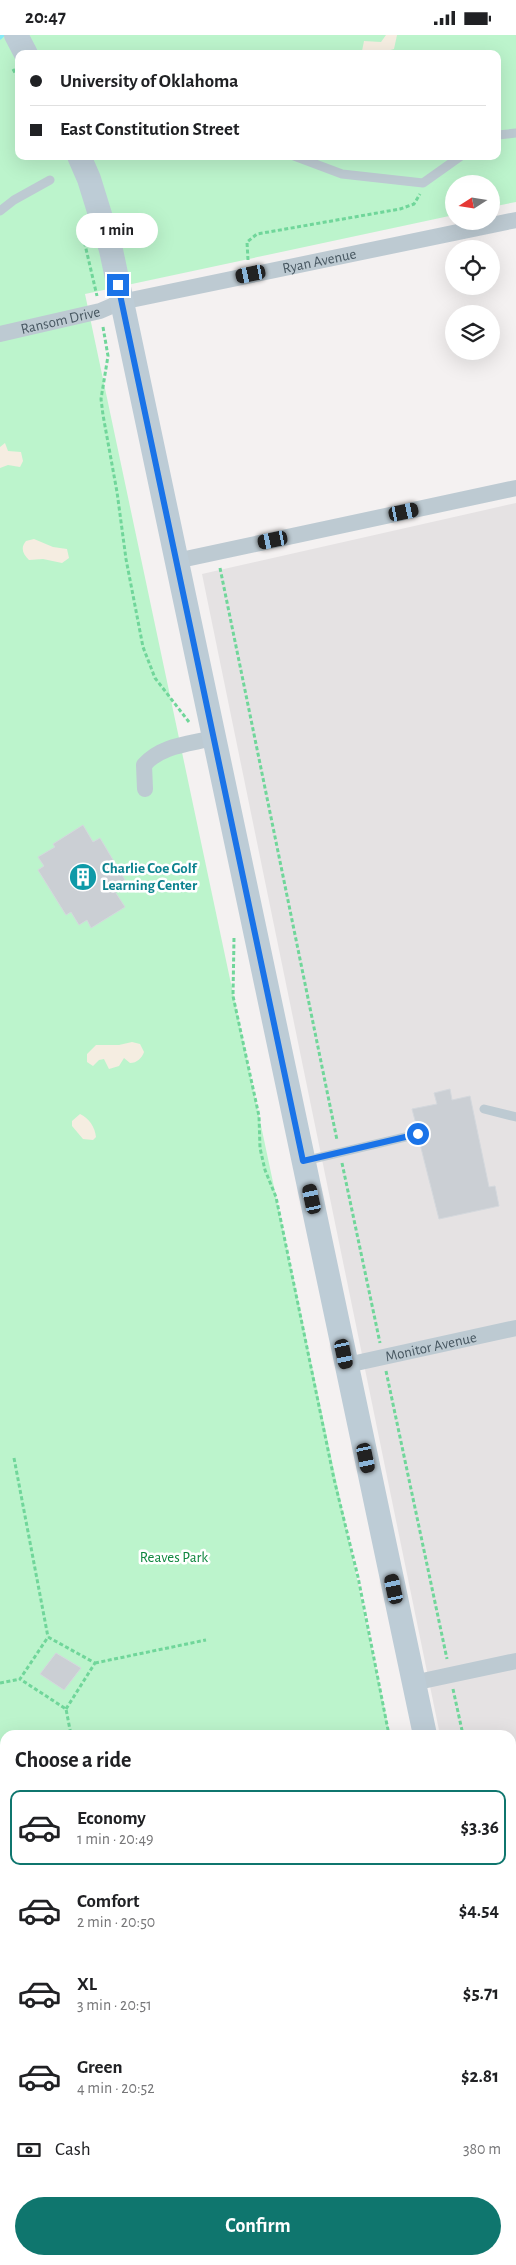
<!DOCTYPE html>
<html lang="en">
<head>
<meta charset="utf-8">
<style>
	body { margin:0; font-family:"Alegreya Sans",sans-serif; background:#f6f6f6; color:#202124; height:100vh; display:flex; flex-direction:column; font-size:19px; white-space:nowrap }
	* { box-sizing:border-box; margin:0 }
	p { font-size:16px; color:#757577 }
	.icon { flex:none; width:28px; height:28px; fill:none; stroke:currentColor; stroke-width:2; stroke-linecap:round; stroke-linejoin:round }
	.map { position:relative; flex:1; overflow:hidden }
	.drawer { position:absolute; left:0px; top:1695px; width:516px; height:535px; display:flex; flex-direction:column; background:#fff; border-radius:15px 15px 0 0; box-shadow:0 5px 20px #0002 }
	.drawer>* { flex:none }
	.guide { position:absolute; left:15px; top:15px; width:486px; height:110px; border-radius:10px; box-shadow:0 5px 20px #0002; display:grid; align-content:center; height:110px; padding:0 15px; background:#fff }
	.needle { width:32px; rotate:258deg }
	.controls { position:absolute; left:445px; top:140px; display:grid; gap:10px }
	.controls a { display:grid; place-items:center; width:55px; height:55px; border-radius:50%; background:#fff; box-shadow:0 5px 20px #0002; font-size:25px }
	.end { position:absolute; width:22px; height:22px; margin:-11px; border:6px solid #1a73e8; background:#fff; box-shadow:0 0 0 2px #fff }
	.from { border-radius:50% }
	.bubble { position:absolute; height:35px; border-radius:18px; background:#fff; box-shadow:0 5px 20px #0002; font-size:16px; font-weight:700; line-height:35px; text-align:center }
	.car { position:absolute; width:15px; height:30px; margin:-15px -8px; border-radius:6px; box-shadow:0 0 4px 1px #0007; background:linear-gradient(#222 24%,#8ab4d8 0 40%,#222 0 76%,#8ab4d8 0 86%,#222 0) }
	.guide b { display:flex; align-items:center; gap:18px; height:48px; font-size:19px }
	.guide b+b { border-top:1px solid #e0e0e0 }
	.guide i { width:12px; height:12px; background:#202124 }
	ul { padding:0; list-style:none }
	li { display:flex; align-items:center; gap:15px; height:75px; margin:0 10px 8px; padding:0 5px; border:2px solid transparent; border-radius:10px }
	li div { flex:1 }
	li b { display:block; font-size:19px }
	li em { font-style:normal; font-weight:700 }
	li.selected { border-color:#0f766e }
	li>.icon { width:45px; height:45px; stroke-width:1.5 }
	h2 { padding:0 15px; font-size:22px; line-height:60px }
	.pay { display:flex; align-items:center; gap:12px; height:55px; padding:0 15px; font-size:19px }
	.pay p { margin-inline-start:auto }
	.action { display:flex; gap:10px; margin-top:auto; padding:10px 15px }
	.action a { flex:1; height:58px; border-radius:30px; background:#0f766e; color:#fff; font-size:20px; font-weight:700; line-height:58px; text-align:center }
	.status { display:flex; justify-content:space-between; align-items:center; height:35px; padding:0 25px; background:#fff; direction:ltr }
	.status svg { height:14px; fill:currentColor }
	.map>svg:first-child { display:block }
</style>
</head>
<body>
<div class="status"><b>20:47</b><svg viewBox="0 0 49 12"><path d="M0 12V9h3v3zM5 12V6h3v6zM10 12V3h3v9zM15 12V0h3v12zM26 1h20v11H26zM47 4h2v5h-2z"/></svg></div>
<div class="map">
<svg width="516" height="2230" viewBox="0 0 516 2230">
	<rect width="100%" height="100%" fill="#f4f1f1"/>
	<path fill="#e5e2e3" d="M516,468V2073L511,2050V1700H440L202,539Z"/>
	<path fill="#bcf4cc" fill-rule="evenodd" d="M0,0H516V167L491,172V149H454V180L85,259L390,1700H5V2225H503L504,2230H0ZM19,19H498V121H19Z"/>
	<path fill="#f5ede1" d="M386,0H397L394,14L376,19L375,16H362L364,6L381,7Z
		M5,408L8,416L21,417L23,426L20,432L8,430L0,433V412Z
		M34,504L53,512L67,514L69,523L62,528L43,524L29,525C23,519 20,513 26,506Z
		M132,1007L140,1009L144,1017C142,1023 137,1028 130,1028L124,1023L119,1031L109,1034L104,1024L99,1025L93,1031L87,1027V1019L96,1010H119Z
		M80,1079C89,1083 95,1092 96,1102L93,1105L83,1104L72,1091V1086Z"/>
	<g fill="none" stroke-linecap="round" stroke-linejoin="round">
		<path stroke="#85e9f5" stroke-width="5" d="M0,2L2,0"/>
	</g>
	<path fill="#cbcfd4" stroke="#d4d8dd" d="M83,790L93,807L100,803L125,845L112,852L125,872L91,893L87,885L79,890L71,877L66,880L38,835L44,831L38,822L55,812L53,809Z
		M450,1054L452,1065L470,1061L489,1152L495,1151L499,1171L439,1184L419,1105L424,1101V1097L417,1093L412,1074L437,1069L434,1058Z
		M56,1618L81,1633L64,1655L40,1639Z"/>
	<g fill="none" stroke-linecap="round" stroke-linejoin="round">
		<path stroke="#70d69a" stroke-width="3" stroke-dasharray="4 2.5" stroke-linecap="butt" d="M13,34L19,45
			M83,201L97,261
			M248,225L247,207L257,199L400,174L414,169L420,159
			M103,292L108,321L101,364L103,380L117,457L126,524L143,612L155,643L189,687
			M220,533L337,1105
			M234,903L233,961L259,1081L260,1113L265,1135L276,1162L334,1444L358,1542L389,1700
			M342,1128L380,1308
			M386,1336L447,1624
			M14,1423L48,1602
			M95,1628L206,1605
			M0,1648L20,1644
			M453,1654L463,1700
			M66,1674L95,1628L48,1602L20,1644L66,1674L71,1700
			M511,1934L516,1955
			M496,2225L499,2230"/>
		<path stroke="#bdcad2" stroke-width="9" d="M498,100L516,98
			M294,121L342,139L423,148L461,121
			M0,176L14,165L50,145
			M484,1074L516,1082
			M304,1126L418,1099
			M467,2225L469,2230"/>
		<g stroke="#bdcad2" stroke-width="16">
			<path id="s1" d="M0,299L100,276L121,267L516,185"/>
			<path d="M176,526L516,453"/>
			<path d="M145,754L144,730C161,710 190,709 213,703"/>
			<path id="s2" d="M347,1330L516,1293"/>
			<path d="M413,1648L516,1626"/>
			<path d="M511,1914L516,1913"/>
		</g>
		<path stroke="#bdccd6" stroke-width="24" d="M16,0L26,19
			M79,121L89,144L111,215L425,1700
			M511,2106L516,2128"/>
	</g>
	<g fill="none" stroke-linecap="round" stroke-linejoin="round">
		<path stroke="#1a73e8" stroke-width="6" d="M118,250L303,1126L418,1099"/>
	</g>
	<defs>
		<symbol id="building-disc" viewBox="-11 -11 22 22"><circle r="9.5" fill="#0f9aa8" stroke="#fff"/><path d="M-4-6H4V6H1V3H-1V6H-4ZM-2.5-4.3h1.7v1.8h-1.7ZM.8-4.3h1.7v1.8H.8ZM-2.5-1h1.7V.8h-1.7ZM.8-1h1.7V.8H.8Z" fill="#fff"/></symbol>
	</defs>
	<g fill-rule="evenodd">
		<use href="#building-disc" x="67" y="826" width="32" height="32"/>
	</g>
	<g text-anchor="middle" stroke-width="5" stroke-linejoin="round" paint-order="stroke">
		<g font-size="15" fill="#475761" stroke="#fff">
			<text dy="5" stroke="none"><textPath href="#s1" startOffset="328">Ryan Avenue</textPath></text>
			<text dy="5" stroke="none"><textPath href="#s1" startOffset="62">Ransom Drive</textPath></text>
			<text dy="5" stroke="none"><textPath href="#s2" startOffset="86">Monitor Avenue</textPath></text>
		</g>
		<g font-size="15" font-weight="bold" fill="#0d838f" stroke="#fff" text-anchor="start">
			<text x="102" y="838">Charlie Coe Golf<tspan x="102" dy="17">Learning Center</tspan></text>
		</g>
		<g font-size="15" fill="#0e863e" stroke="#fff">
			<text x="174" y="1527">Reaves Park</text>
		</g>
	</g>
</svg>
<div class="controls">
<a><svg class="needle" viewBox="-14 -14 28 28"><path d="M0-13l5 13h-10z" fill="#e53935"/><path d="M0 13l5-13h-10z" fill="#757577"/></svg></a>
<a><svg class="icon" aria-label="locate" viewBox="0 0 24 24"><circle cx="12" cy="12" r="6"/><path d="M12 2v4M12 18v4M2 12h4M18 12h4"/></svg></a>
<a><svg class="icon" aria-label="layers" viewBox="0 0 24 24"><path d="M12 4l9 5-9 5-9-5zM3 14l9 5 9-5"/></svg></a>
</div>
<i class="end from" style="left:418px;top:1099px"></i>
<i class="end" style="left:118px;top:250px"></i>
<div class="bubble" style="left:76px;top:178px;width:82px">1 min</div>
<i class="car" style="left:251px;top:239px;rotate:258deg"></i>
<i class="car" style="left:404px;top:477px;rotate:78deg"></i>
<i class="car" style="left:273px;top:505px;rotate:258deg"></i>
<i class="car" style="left:312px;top:1164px;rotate:348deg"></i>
<i class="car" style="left:344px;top:1319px;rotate:168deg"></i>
<i class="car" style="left:366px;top:1423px;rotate:168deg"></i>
<i class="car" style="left:394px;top:1554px;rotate:348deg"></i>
<div class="guide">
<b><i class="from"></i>University of Oklahoma</b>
<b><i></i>East Constitution Street</b>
</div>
<section class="drawer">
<h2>Choose a ride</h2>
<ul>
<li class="selected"><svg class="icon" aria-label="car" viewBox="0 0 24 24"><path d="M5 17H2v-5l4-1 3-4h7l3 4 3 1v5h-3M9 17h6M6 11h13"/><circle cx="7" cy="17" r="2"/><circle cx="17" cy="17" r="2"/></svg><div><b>Economy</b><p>1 min · 20:49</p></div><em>$3.36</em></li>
<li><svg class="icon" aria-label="car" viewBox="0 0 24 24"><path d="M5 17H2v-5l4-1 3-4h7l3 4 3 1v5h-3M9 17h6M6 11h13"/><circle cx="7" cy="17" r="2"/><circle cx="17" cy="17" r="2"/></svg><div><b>Comfort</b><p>2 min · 20:50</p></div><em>$4.54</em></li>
<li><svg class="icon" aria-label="car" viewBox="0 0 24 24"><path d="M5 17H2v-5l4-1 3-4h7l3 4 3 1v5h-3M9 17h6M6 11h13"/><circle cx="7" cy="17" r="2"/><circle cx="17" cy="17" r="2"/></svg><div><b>XL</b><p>3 min · 20:51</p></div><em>$5.71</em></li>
<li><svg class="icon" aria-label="car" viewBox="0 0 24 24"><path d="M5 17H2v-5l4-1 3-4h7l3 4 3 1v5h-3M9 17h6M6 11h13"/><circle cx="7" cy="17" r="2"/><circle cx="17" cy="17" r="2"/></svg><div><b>Green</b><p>4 min · 20:52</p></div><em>$2.81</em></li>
</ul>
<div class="pay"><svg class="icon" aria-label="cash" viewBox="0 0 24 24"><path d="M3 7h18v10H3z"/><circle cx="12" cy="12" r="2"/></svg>Cash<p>380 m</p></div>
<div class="action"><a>Confirm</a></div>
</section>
</div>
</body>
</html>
